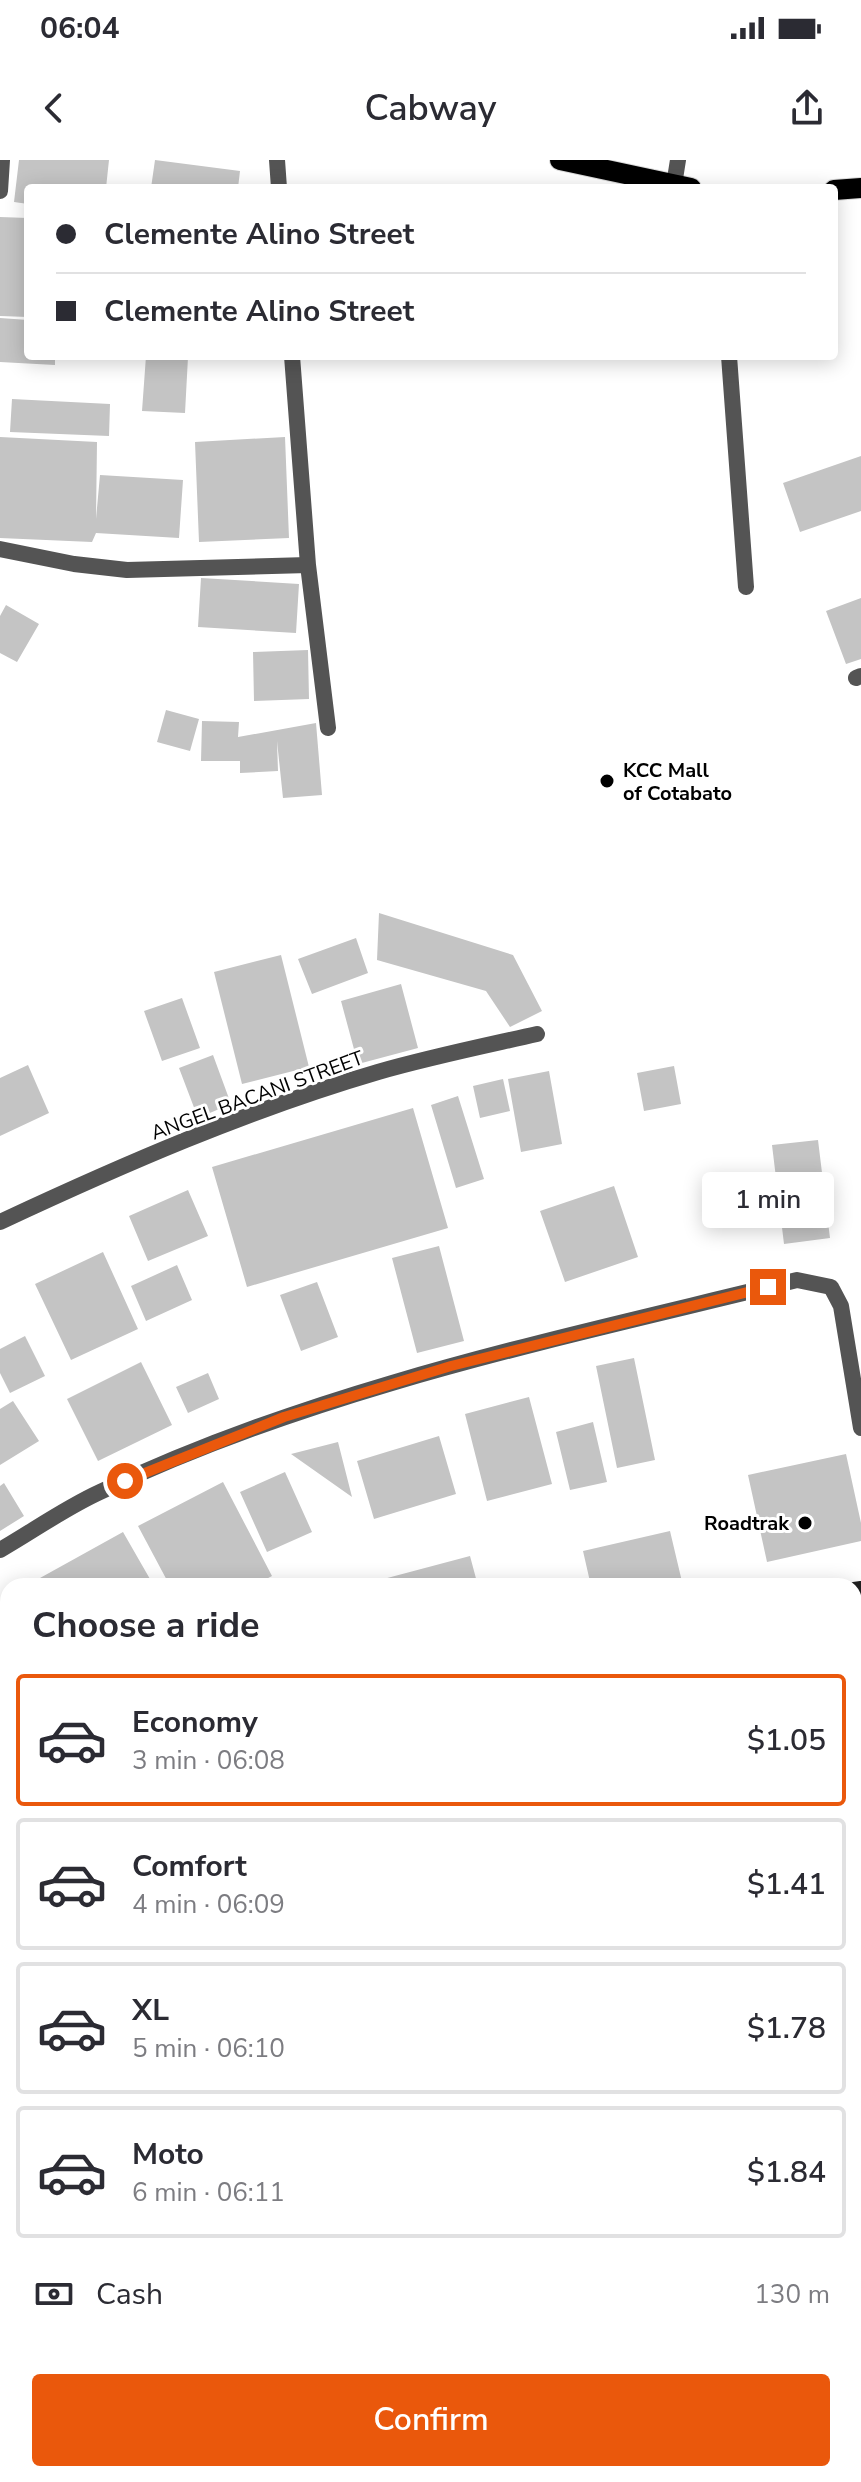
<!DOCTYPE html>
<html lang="en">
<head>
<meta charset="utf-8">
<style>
	body { margin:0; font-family:"Nunito Sans",sans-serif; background:#f7f7f7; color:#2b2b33; height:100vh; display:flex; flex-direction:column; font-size:30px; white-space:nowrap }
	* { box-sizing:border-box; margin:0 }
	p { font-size:26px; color:#7c7c81 }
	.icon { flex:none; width:44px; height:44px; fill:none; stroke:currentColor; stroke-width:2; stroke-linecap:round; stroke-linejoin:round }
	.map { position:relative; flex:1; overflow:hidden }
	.drawer { position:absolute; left:0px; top:1418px; width:862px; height:904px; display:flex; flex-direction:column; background:#fff; border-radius:24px 24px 0 0; box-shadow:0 4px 20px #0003 }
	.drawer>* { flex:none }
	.top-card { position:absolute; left:24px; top:24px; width:814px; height:176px; border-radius:8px; box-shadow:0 4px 20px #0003; display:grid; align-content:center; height:176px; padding:0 32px; background:#fff }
	.end { position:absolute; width:36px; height:36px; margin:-18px; border:10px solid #ea580c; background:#fff; box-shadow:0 0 0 4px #fff }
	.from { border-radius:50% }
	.bubble { position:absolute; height:56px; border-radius:8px; background:#fff; box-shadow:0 4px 20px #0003; font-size:26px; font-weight:600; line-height:56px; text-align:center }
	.top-card b { display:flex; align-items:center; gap:28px; height:76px; font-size:30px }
	.top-card b+b { border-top:2px solid #e1e1e2 }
	.top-card i { width:20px; height:20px; background:#2b2b33 }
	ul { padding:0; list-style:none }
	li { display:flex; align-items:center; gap:24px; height:132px; margin:0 16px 12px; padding:0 16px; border:4px solid #e1e1e2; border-radius:8px }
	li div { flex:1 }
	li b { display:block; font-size:30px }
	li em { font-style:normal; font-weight:600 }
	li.current { border-color:#ea580c }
	li>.icon { width:72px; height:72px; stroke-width:1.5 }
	h2 { padding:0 32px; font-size:36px; line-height:96px }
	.pay { display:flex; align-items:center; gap:20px; height:88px; padding:0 32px; font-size:30px }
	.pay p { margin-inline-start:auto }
	.button { display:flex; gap:16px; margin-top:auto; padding:16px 32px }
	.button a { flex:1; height:92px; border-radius:8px; background:#ea580c; color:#fff; font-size:32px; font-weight:600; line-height:92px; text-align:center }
	.status { display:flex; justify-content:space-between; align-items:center; height:56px; padding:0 40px; background:#fff; direction:ltr }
	.status svg { height:22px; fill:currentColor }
	header { display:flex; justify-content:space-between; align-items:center; height:104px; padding:0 32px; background:#fff; font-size:36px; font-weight:600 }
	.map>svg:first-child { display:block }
</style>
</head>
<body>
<div class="status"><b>06:04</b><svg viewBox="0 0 49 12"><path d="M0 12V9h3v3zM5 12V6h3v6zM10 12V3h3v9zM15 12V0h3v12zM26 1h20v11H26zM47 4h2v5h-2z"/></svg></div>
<header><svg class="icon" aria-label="back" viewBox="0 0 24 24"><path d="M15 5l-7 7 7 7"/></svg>Cabway<svg class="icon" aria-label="share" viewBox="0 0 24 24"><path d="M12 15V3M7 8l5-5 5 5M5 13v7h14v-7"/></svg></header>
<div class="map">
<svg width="861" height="2322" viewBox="0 0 861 2322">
	<rect width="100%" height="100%" fill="#fff"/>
	<path fill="#c4c4c4" d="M19,0H109L106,28H28V44L14,42Z
		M155,0L240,11L238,28H151Z
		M0,57L28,58V157L0,156Z
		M0,158L28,160V196H55V205L0,202Z
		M146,196L188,197L185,253L142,251Z
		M12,239L110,244L109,276L10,272Z
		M0,277L97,282L96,359L100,315L183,320L179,378L96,373L92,382L0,378Z
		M285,277L289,378L199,382L195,282Z
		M861,296V351L800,372L783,323Z
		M201,418L299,424L296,473L198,467Z
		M861,438V499L846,504L826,451Z
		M6,445L39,464L17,502L0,493V456Z
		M308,490L309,539L254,541L253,492Z
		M166,550L199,559L190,591L157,582Z
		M202,561L239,562L238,577L316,563L322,635L283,638L277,581L278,611L240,613V601H201Z
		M379,753L513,795L542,851L510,867L486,831L377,800Z
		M356,778L368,813L312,834L298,799Z
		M281,795L309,907L242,924L214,812Z
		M401,824L418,888L358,904L341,841Z
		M182,838L200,888L162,901L144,851Z
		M213,895L231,944L198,958L179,908Z
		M28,905L49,953L0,976V918Z
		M674,906L681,944L644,951L637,913Z
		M549,911L562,984L521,992L508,919Z
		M503,919L510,951L480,958L473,926Z
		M458,936L484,1019L456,1028L431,945Z
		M413,948L448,1068L247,1127L212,1007Z
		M818,980L830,1078L784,1084L772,985Z
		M614,1026L638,1097L565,1122L540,1051Z
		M188,1030L208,1076L148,1101L129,1056Z
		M439,1086L464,1181L417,1193L392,1098Z
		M103,1092L138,1169L71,1200L35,1124Z
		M177,1105L192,1140L146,1161L131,1126Z
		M317,1122L338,1177L301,1191L280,1135Z
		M25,1176L45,1216L10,1233L0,1213V1189Z
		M634,1198L655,1300L617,1308L596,1206Z
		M141,1202L172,1265L98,1301L67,1239Z
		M208,1213L219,1239L188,1253L176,1227Z
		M529,1237L552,1324L487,1341L465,1254Z
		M13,1241L39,1281L0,1305V1249Z
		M593,1262L607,1322L570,1330L556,1272Z
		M439,1276L456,1334L374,1359L357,1301Z
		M338,1282L352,1337L291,1294Z
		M846,1294L861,1363V1381L767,1402L748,1315Z
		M285,1312L312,1372L267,1392L240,1332Z
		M223,1322L272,1416L253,1426H170L138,1366Z
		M4,1323L24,1356L0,1371V1326Z
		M670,1371L683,1426H591L583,1391Z
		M123,1372L154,1426H44L40,1418Z
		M470,1396L478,1426H378L376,1421Z
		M8,1438V1536L0,1523V1443Z
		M8,1591V1678L2,1682L0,1595Z
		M0,1872L8,1878V1967L0,1961Z
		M8,2046V2064L0,2078V2047Z
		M0,2131H8V2263L0,2264Z"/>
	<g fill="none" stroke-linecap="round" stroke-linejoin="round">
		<defs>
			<path id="primary" d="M560,0L691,28
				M834,30L861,28"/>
		</defs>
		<use href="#primary" stroke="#dbdbdb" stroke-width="22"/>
		<path stroke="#545454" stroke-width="16" d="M729,196L746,427
			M856,518L861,516"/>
		<path stroke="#545454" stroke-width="16" d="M277,0L279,28
			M674,25L678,0
			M0,31L2,0
			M292,196L308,405L328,568
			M0,389L74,404L127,410L308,405
			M0,1062C122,1005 248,950 378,912C430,897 484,886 537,874
			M0,1390C33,1371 65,1348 100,1332C320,1227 562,1178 797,1120L831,1127L841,1146L861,1268"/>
		<path stroke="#212121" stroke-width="16" d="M854,1430L861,1429
			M0,1770L8,1762
			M854,2241L861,2240
			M0,2305L8,2304"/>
		<use href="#primary" stroke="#000" stroke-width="20"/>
	</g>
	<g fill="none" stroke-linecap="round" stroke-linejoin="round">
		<path stroke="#ea580c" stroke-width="10" d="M125,1321L284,1257L451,1206L768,1127"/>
	</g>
	<g fill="#000" stroke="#fff" stroke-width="3">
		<circle cx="607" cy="621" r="8"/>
		<circle cx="805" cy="1363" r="8"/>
	</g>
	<g text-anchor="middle" stroke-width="6" stroke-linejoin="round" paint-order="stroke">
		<g font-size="20" font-weight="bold" fill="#000" stroke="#fff" text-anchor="start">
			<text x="623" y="617">KCC Mall<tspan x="623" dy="23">of Cotabato</tspan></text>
			<text x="789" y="1370" text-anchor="end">Roadtrak</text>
		</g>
		<g font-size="20" fill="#000" stroke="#fff">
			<text transform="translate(257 935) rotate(-20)" y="7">ANGEL BACANI STREET</text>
		</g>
	</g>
</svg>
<i class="end from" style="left:125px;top:1321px"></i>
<i class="end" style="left:768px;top:1127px"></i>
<div class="bubble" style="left:702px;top:1012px;width:132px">1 min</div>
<div class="top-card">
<b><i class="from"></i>Clemente Alino Street</b>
<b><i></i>Clemente Alino Street</b>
</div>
<section class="drawer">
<h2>Choose a ride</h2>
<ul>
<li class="current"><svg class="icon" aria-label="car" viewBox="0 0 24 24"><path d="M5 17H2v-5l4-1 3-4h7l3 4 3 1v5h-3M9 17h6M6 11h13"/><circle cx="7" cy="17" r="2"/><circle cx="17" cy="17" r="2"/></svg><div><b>Economy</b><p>3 min · 06:08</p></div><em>$1.05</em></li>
<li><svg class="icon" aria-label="car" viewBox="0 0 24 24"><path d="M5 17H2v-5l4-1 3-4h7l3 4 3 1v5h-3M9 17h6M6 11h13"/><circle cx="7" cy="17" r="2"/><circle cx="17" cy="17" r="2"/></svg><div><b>Comfort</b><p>4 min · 06:09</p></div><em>$1.41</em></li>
<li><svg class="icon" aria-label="car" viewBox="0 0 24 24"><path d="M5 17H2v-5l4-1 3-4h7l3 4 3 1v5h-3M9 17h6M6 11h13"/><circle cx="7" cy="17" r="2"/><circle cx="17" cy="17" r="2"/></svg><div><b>XL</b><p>5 min · 06:10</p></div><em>$1.78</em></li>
<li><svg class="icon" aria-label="car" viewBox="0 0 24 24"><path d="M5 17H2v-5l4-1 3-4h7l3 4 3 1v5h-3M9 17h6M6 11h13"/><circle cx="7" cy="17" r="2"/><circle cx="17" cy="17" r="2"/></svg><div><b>Moto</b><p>6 min · 06:11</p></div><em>$1.84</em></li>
</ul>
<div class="pay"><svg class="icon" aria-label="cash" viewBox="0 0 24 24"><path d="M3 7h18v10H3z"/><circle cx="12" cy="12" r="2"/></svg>Cash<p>130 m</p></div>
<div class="button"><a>Confirm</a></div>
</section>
</div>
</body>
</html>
